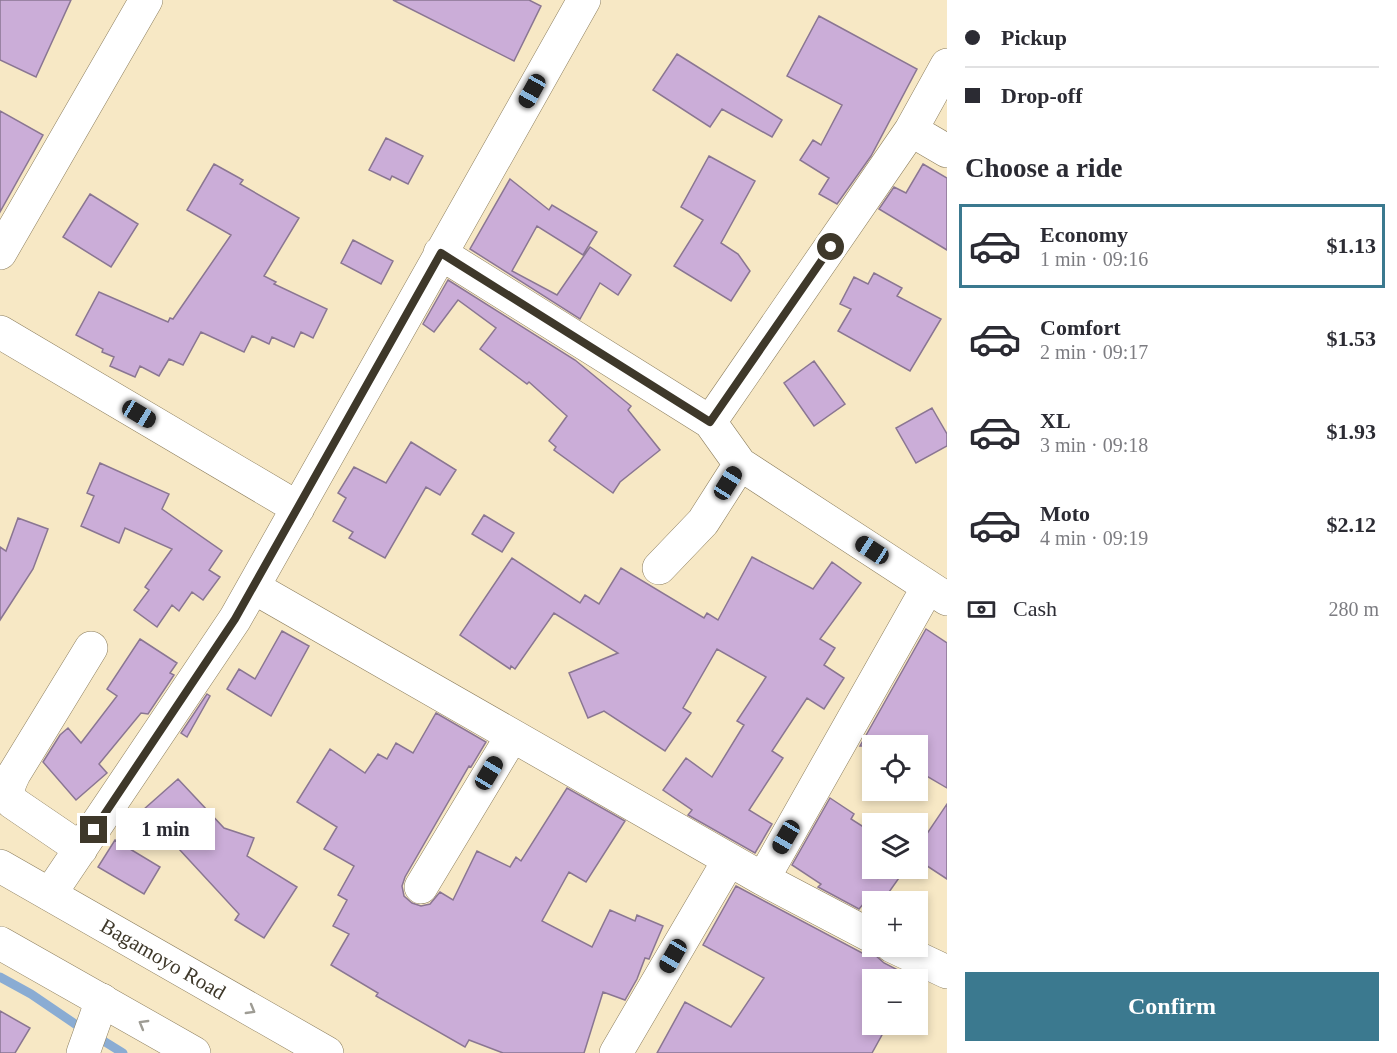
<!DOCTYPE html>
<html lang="en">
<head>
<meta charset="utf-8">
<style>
	body { margin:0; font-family:Georgia,serif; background:#f7f7f7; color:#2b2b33; height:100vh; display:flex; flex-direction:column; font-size:22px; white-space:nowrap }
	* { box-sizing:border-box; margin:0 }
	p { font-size:20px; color:#7c7c81 }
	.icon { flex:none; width:33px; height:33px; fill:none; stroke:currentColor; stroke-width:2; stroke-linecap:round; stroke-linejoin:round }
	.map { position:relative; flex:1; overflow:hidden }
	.side { display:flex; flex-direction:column; background:#fff; width:450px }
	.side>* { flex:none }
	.top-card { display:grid; align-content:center; height:132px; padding:0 18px; background:#fff }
	.tools { position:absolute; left:862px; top:735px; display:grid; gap:12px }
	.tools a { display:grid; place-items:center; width:66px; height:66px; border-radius:0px; background:#fff; box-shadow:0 3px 9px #0003; font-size:30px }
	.end { position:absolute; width:27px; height:27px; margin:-14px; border:8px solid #3e382a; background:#fff; box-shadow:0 0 0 3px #fff }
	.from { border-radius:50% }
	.bubble { position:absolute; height:42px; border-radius:0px; background:#fff; box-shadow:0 3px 9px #0003; font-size:20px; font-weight:700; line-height:42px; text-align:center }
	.car { position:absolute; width:18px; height:36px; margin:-18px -9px; border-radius:8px; box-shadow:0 0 4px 2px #0007; background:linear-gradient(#222 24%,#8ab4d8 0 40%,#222 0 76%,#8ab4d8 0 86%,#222 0) }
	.top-card b { display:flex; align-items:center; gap:21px; height:57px; font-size:22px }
	.top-card b+b { border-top:2px solid #e1e1e2 }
	.top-card i { width:15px; height:15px; background:#2b2b33 }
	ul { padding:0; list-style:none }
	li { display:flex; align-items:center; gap:18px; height:84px; margin:0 12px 9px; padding:0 6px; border:3px solid transparent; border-radius:0px }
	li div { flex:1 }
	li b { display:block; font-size:22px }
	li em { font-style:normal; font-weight:700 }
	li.current { border-color:#3b798f }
	li>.icon { width:54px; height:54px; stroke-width:1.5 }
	h2 { padding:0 18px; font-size:27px; line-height:72px }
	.pay { display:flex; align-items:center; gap:15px; height:66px; padding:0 18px; font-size:22px }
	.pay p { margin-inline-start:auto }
	.primary-button { display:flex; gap:12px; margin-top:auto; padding:12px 18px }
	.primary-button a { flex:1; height:69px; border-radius:0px; background:#3b798f; color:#fff; font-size:24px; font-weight:700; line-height:69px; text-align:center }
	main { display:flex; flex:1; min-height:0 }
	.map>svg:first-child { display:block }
</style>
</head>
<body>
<main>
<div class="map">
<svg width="947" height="1053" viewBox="0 0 947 1053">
	<rect width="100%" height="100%" fill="#f7e8c5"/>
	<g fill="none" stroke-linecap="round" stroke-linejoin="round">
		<path stroke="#8aacd3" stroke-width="9" d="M0,977L31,994L81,1028
			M102,1040L123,1053"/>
	</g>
	<path fill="#cbadd8" stroke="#8a7692" stroke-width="1.5" d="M0,0H71L36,77L0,60Z
		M393,0H529L541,6L514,61Z
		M819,16L917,69L871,156L837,204L819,194L829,178L800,160L813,140L821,145L842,105L787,76Z
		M677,54L782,120L772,137L722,109L710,127L653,90Z
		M0,111L43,135L0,212Z
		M386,138L423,156L408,184L392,176L390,180L369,170Z
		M709,156L755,181L721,243L738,254L750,271L731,301L674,266L703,220L681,207Z
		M214,164L243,180L240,184L299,218L264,276L276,282L274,284L327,309L313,338L301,332L294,347L272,337L269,344L252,336L244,352L201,332L183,365L169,359L159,376L140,366L135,377L110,366L114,357L102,352L103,349L76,335L99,292L168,322L170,318L173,319L231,235L187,210Z
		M923,164L947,178V250L879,209L894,187L906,193Z
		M510,179L549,210L552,205L597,232L583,255L537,226L512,271L557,295L590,247L631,275L618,295L600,283L580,319L470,249Z
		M90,194L138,224L111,267L63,237Z
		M353,240L393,261L381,284L341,263Z
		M874,273L902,288L897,296L941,319L910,371L838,331L851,309L840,304L854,277L868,284Z
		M448,280L575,360L631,406L628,410L660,450L620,482L613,493L554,450L556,447L549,441L567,416L529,382L527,384L480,349L496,328L458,300L434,332L423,324Z
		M814,361L845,404L814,426L784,383Z
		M932,408L947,434V446L916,463L896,428Z
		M411,442L456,470L440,495L426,487L385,558L349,538L353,532L333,521L346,498L338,493L354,467L386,483Z
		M100,463L169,494L162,509L222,551L209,570L220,577L203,600L192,592L179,611L172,605L157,627L134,610L149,590L145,587L172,549L125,528L119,543L81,526L94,496L87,493Z
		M484,515L514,533L502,552L472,534Z
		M18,518L48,529L33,569L0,620V547L6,551Z
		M752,557L813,589L832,562L861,583L820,639L835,648L824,665L844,678L824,709L807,698L772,751L783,758L749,810L772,824L755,853L688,815L692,810L663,790L686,758L712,777L744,725L737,721L766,677L717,649L683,708L691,713L665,751L604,711L588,718L569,673L618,653L554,613L515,669L511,666L510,669L460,635L512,558L580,603L585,595L599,604L621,568L704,618L707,613L718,620Z
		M926,629L947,643V788L918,771V746H860Z
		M282,631L309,646L271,716L227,689L239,669L255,679Z
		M140,639L177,663L170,673L174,675L148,714L141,713L99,764L107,773L76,800L43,762L60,735L68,728L81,743L117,696L107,689Z
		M207,694L210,696L187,737L181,733Z
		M436,713L486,742L471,767L469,766L405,877L402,886L404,896L412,903L421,906L430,904L440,892L453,900L477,851L510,867L516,857L521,861L567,788L625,821L586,882L569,872L542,921L592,947L610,910L635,921L637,915L663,926L649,959L645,958L637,979L625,1000L603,992L584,1053H503L469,1040L465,1047L376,996L378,993L331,965L349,934L333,926L347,900L338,895L354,866L324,849L337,827L297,802L330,749L365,773L378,754L387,759L396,743L413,753Z
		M178,779L224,828L254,838L247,856L297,887L264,938L235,920L239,914L143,810Z
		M830,798L854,814L851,819L873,833V868H906L882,902H865L859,909L818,887L821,884L792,865Z
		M947,804V879L918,860V847Z
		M115,840L160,867L144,894L98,867Z
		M736,886L864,954L875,955L884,963L917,980H873V1024H888L872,1053H657L685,1002L731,1027L764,978L703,945Z
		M0,1011L30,1028L15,1053H0Z"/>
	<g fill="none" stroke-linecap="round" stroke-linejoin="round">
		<defs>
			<path id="minor" d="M947,65L911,130L710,422L740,464L947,599
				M911,130L947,151
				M0,253L146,0
				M440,253L710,422
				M0,332L298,508
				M659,568L703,522L740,464
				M253,587L763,879L873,937
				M81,849L12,802C6,791 9,784 14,774L91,648
				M763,879L928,587
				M421,887L512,736
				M50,894L235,619L584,0
				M892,946L947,972
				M83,1053L102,1000
				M616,1053L729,860"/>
			<path id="highway" d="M0,866L327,1053
				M0,943L194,1053"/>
		</defs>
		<use href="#minor" stroke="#8c7e5e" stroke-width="34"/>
		<use href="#highway" stroke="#8c7e5e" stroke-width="34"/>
		<use href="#minor" stroke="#fff" stroke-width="33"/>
		<use href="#highway" stroke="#fff" stroke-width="33"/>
	</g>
	<defs><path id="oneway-chevron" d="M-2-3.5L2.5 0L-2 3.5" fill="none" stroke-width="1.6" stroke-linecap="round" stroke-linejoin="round" transform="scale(1.5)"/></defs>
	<g stroke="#9e9c94">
		<use href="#oneway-chevron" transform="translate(251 1010) rotate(30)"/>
		<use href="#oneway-chevron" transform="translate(143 1024) rotate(-150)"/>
	</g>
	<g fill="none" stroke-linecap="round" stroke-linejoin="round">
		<path stroke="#3e382a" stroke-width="8" d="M94,830L235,619L441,253L710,422L831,247"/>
	</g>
	<g text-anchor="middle" stroke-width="6" stroke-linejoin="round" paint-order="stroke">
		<g font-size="21" fill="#3e382a" stroke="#fff">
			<text transform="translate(163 959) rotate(30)" y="7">Bagamoyo Road</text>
		</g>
	</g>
</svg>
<div class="tools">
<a><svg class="icon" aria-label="locate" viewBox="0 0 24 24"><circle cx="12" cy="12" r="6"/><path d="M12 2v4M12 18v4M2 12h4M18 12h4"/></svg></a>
<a><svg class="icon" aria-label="layers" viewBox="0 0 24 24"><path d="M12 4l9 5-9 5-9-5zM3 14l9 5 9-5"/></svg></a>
<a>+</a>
<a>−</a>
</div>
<i class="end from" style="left:831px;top:247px"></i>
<i class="end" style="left:94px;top:830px"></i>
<div class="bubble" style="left:116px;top:808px;width:99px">1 min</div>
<i class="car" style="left:532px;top:91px;rotate:209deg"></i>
<i class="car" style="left:139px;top:414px;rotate:121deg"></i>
<i class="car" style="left:728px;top:483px;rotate:32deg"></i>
<i class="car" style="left:872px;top:550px;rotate:303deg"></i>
<i class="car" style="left:489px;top:773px;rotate:31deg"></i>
<i class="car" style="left:786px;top:837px;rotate:210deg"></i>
<i class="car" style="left:673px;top:956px;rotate:210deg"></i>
</div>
<section class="side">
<div class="top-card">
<b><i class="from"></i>Pickup</b>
<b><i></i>Drop-off</b>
</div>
<h2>Choose a ride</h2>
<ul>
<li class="current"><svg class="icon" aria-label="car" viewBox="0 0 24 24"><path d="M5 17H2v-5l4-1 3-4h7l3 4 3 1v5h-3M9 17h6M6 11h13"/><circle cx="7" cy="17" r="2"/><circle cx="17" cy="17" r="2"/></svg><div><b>Economy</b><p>1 min · 09:16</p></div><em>$1.13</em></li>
<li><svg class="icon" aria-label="car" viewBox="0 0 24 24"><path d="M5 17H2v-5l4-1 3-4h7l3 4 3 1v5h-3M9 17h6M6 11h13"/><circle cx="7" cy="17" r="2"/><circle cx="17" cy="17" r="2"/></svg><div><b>Comfort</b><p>2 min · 09:17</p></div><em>$1.53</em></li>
<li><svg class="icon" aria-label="car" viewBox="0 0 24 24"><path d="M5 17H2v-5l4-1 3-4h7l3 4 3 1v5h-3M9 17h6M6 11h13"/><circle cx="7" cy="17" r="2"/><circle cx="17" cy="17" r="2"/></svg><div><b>XL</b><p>3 min · 09:18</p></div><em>$1.93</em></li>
<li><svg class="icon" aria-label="car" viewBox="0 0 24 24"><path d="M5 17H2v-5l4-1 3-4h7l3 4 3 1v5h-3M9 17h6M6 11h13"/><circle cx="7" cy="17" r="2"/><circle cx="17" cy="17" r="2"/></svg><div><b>Moto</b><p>4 min · 09:19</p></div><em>$2.12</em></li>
</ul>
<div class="pay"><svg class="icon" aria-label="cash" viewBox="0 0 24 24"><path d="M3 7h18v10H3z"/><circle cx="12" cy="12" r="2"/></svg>Cash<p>280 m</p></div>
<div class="primary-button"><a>Confirm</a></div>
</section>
</main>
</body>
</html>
